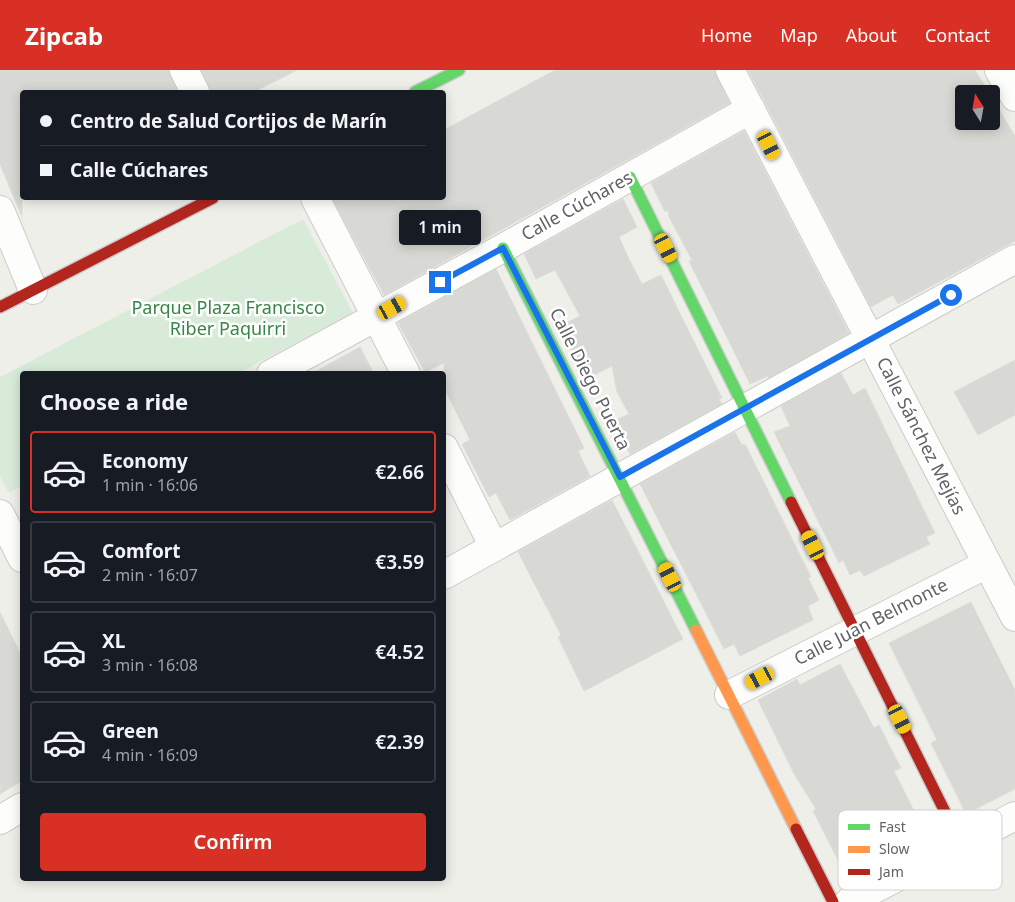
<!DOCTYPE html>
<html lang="en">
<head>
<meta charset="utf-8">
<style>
	body { margin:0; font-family:"Noto Sans",sans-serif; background:#242831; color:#f1f3f6; height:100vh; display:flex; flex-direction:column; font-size:19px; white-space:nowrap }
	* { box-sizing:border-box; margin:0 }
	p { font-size:16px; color:#9ea1a6 }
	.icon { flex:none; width:28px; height:28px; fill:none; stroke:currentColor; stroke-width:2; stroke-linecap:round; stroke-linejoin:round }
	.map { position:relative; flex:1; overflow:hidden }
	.drawer { position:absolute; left:20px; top:301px; width:426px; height:510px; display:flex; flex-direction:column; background:#171b24; border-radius:5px; box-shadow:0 2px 12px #0003 }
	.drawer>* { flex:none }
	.top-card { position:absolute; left:20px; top:20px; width:426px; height:110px; border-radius:5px; box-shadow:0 2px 12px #0003; display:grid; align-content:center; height:110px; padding:0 20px; background:#171b24 }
	.needle { width:32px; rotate:349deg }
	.controls { position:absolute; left:955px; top:15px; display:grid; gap:10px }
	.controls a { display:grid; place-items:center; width:45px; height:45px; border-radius:5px; background:#171b24; box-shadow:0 2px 12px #0003; font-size:25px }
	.end { position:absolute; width:22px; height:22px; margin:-11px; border:6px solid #1a73e8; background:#fff; box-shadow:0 0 0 2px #fff }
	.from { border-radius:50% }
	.bubble { position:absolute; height:35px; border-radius:5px; background:#171b24; box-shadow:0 2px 12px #0003; font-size:16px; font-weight:600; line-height:35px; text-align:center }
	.car { position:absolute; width:15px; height:30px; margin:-15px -8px; border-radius:6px; box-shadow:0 0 4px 1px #0007; background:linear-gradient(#f5c518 24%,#345 0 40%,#f5c518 0 76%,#345 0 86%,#f5c518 0) }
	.top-card b { display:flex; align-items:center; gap:18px; height:48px; font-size:19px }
	.top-card b+b { border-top:1px solid #363941 }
	.top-card i { width:12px; height:12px; background:#f1f3f6 }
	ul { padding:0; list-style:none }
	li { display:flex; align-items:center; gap:15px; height:82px; margin:0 10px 8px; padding:0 10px; border:2px solid #363941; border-radius:5px }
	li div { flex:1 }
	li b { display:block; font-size:19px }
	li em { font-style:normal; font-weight:600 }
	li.active { border-color:#d93025 }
	li>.icon { width:45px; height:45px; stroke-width:1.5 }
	h2 { padding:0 20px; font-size:22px; line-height:60px }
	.cta { display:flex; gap:10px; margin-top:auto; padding:10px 20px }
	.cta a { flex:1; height:58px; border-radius:5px; background:#d93025; color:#fff; font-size:20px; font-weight:600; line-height:58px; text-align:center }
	header { display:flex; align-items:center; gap:30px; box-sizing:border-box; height:70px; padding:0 25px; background:#d93025; color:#fff }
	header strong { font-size:24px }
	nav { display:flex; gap:28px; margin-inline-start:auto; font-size:18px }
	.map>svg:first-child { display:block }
</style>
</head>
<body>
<header>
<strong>Zipcab</strong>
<nav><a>Home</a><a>Map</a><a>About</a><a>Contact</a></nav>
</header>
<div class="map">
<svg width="1015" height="832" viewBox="0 0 1015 832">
	<rect width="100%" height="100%" fill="#efefea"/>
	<path fill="#d8ebd8" d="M303,149L353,243L237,304H22V416L9,423L0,406V307Z"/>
	<path fill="#d8d8d5" stroke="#deddd9" d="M0,0H169L178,22H22V147L0,94Z
		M201,0H297L254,22H211Z
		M555,0H714L730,33L384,225L332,128H444V60Z
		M748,0H975L990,24H964V51H991V26L1015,66V171L898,234L893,225L871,237Z
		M744,61L849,263L769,308L768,306L750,314L689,191L692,190L669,147L668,140L665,142L651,113Z
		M623,129L637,157L619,167L630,191L642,214L661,205L722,328L719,329L722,334L630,384L613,351L629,344L617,322L612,296L586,309L560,256L580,246L555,200L536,209L524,184Z
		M496,199L584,378L578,381L590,406L510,450L496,423L489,427L462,374L470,370L444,318V293L425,302L398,253Z
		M360,277L374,304H311Z
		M1015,290V345L978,365L954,322Z
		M841,303L853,325L865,318L935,463L926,467L930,474L864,506L860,500L850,505L843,490L839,493L774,362L790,356L781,336Z
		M735,362L742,375L745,374L811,507L808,508L819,530L808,536L813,550L740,586L734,574L724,579L640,414Z
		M612,430L683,569L584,621L558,567L561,565L518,482Z
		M971,532L1015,620V719L966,744L931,673L937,670L889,573Z
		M0,542L22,587V711L0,724Z
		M840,594L874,658L879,655L901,698L894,701L922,757L901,766L843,800L813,741L816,739L793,702L758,630L797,609L800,615Z"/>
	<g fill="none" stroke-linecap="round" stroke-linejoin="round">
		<defs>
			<path id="street" d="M184,0L195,22
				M730,0L1015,547
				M999,0L1015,27
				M315,128L406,304
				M0,140L33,220
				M271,304L503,178L751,39
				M444,378L494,477
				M0,444L22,488
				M444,505L1015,189
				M729,625L987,494
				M0,750L22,737
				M849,832L1015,746"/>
			<path id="fast" d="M415,22L459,0
				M630,107L791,432
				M503,178L696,560"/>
			<path id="slow" d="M696,560L796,759"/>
			<path id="jam" d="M0,237L213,128
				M791,432L961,774
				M796,759L833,832"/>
		</defs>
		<use href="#street" stroke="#cbcbcb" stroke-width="30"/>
		<use href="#fast" stroke="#ccc" stroke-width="14"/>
		<use href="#slow" stroke="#ccc" stroke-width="14"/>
		<use href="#jam" stroke="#ccc" stroke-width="14"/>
		<use href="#street" stroke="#fdfdfc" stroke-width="28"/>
		<use href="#fast" stroke="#63d668" stroke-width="11"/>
		<use href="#slow" stroke="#ff974d" stroke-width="11"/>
		<use href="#jam" stroke="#b3261e" stroke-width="11"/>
	</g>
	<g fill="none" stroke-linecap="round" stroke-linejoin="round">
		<path stroke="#1a73e8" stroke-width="6" d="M440,212L503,178L620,407L951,225"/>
	</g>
	<g text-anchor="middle" stroke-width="5" stroke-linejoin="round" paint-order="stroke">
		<g font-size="18" fill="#5f6267" stroke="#fff">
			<text transform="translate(577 136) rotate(-29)" y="6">Calle Cúchares</text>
			<text transform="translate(590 309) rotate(63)" y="6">Calle Diego Puerta</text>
			<text transform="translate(921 366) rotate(63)" y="6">Calle Sánchez Mejías</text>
			<text transform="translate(871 552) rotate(-27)" y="6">Calle Juan Belmonte</text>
		</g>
		<g font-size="18" fill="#388646" stroke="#fff">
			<text x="228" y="244">Parque Plaza Francisco<tspan x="228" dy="21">Riber Paquirri</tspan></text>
		</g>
	</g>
	<rect x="838" y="740" width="164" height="80" rx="8" fill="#fff" stroke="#cfd0d1" stroke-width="1"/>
	<rect x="848" y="754" width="22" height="6" fill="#63d668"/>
	<rect x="848" y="776" width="22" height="7" fill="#ff974d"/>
	<rect x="848" y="799" width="22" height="6" fill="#b3261e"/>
	<g font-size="14" fill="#5f6267">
		<text x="879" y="762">Fast</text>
		<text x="879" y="784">Slow</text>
		<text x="879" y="807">Jam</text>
	</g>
</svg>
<div class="controls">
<a><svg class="needle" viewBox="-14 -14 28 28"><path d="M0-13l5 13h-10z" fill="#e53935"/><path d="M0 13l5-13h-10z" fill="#9ea1a6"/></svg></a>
</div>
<i class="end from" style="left:951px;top:225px"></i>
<i class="end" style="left:440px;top:212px"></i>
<div class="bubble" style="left:399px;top:140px;width:82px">1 min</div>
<i class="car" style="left:769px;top:75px;rotate:153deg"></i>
<i class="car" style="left:666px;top:178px;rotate:153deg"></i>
<i class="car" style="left:392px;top:238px;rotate:61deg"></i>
<i class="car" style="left:813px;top:475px;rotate:334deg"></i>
<i class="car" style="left:670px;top:507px;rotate:333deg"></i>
<i class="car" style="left:760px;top:608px;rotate:243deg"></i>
<i class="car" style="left:900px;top:649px;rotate:153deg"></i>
<div class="top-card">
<b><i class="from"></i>Centro de Salud Cortijos de Marín</b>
<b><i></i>Calle Cúchares</b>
</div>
<section class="drawer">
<h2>Choose a ride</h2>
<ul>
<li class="active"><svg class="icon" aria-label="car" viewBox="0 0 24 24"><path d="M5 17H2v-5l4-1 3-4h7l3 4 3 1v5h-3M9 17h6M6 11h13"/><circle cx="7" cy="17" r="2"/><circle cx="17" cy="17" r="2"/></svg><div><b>Economy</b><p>1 min · 16:06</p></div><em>€2.66</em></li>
<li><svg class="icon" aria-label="car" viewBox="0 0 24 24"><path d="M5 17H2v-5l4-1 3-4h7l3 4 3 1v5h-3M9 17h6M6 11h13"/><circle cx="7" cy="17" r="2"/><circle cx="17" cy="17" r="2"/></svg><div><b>Comfort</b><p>2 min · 16:07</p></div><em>€3.59</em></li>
<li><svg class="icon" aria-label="car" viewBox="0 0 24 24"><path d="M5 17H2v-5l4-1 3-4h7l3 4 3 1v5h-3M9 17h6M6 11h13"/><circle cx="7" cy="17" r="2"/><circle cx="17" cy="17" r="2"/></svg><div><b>XL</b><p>3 min · 16:08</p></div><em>€4.52</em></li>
<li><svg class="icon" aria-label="car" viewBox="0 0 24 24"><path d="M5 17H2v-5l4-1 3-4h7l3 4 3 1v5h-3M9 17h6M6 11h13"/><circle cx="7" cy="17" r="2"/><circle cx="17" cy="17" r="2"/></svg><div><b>Green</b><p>4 min · 16:09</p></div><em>€2.39</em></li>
</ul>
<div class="cta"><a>Confirm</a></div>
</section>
</div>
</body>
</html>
